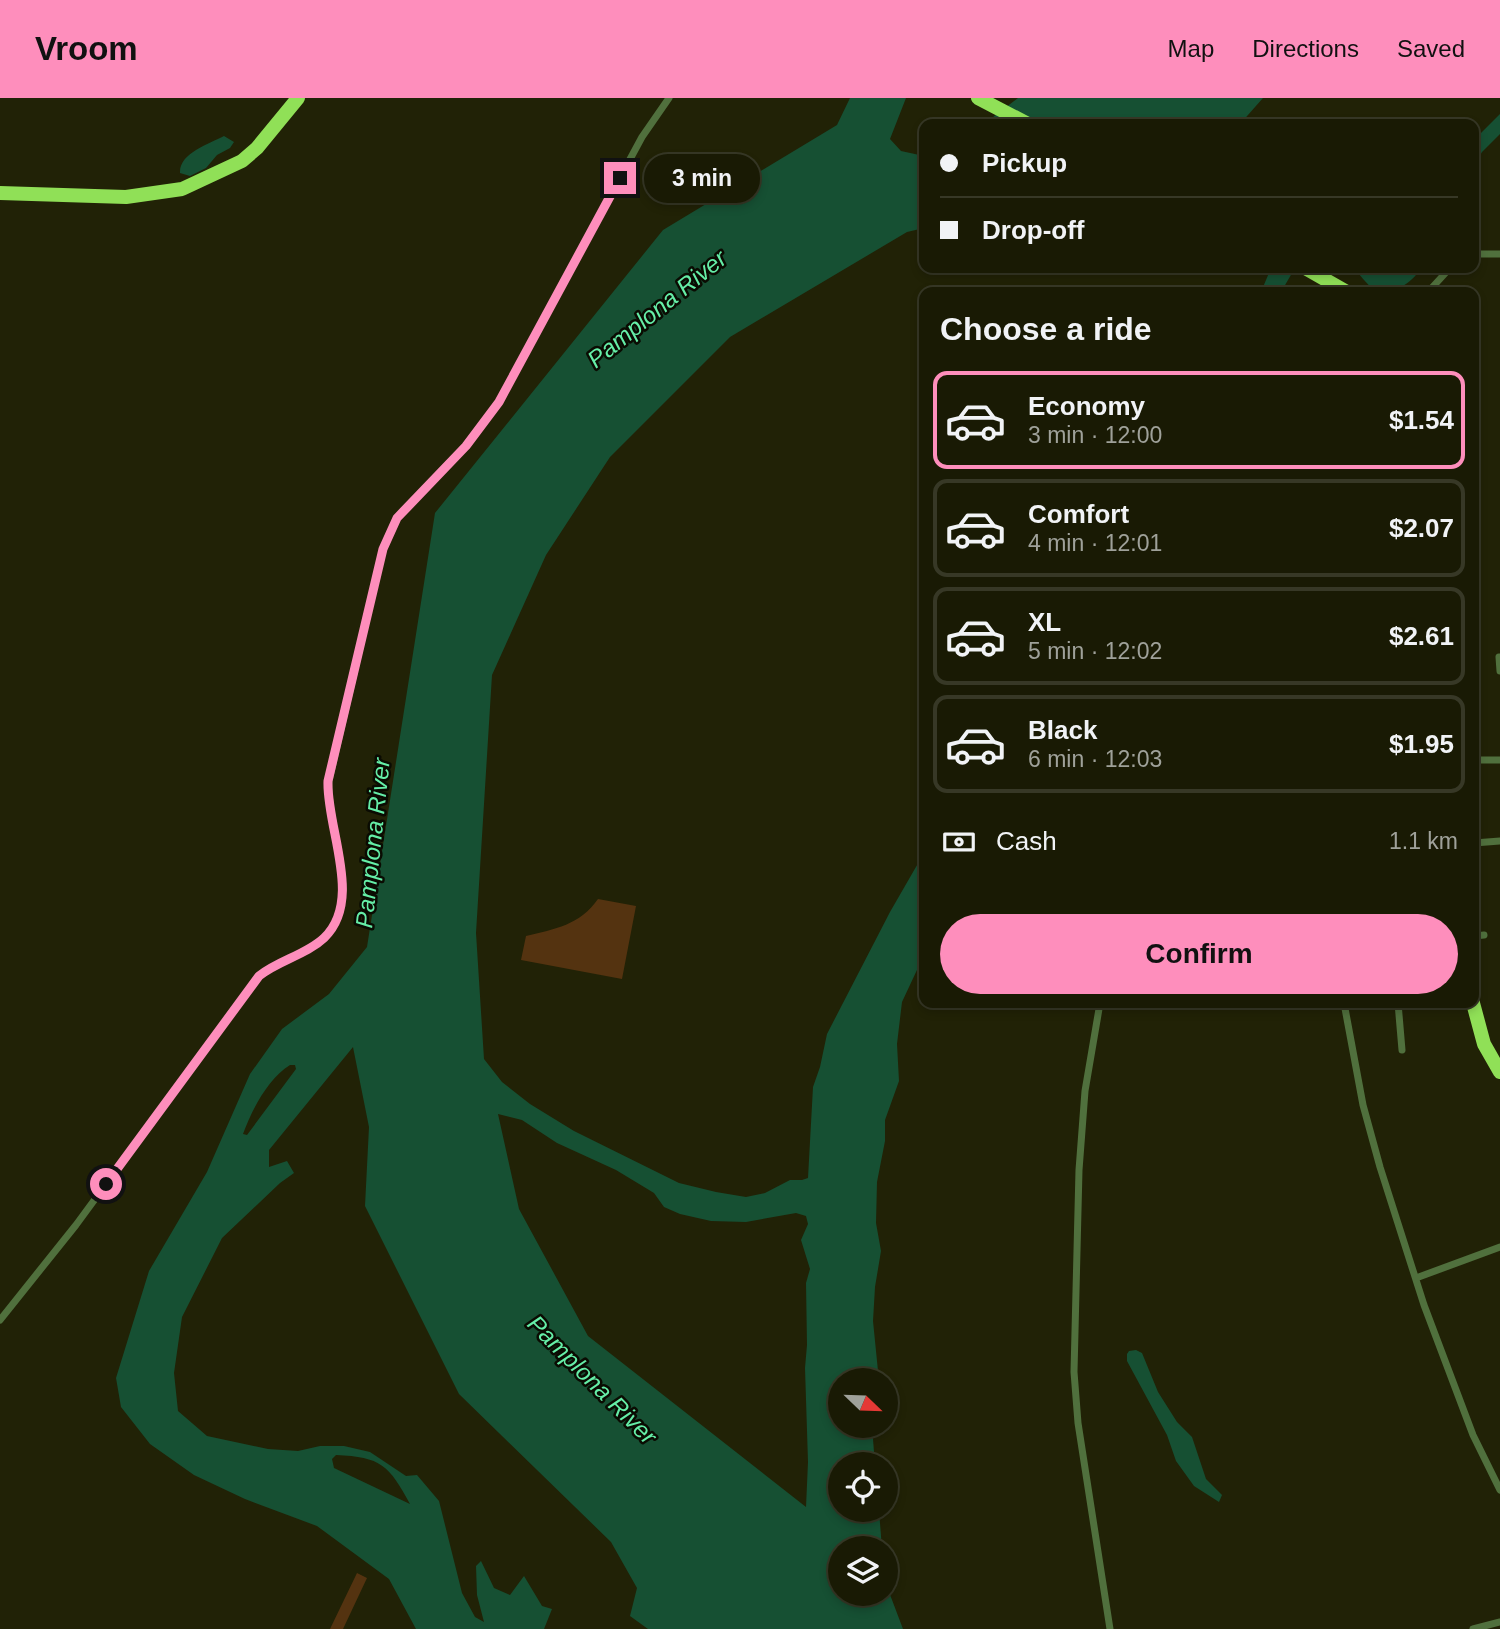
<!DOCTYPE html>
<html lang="en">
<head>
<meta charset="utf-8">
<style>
	body { margin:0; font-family:Helvetica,sans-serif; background:#262713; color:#f1f3f6; height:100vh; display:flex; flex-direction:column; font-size:26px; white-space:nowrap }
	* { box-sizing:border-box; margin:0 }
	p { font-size:23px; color:#9fa19a }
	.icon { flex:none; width:38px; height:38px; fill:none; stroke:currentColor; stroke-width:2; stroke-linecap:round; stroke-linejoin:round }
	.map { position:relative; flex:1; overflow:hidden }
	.panel { position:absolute; left:919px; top:189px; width:560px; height:721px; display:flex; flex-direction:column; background:#191a04; border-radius:14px; box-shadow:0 4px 10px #0003,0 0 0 2px #373826 }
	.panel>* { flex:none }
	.hud { position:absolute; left:919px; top:21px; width:560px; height:154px; border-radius:14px; box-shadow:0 4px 10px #0003,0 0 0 2px #373826; display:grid; align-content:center; height:154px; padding:0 21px; background:#191a04 }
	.needle { width:46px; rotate:113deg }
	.buttons { position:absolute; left:828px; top:1270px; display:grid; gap:14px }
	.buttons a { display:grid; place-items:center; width:70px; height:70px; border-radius:50%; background:#191a04; box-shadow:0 4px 10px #0003,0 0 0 2px #373826; font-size:35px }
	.end { position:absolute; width:32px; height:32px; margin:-16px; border:9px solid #fe8ebc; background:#111; box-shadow:0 0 0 4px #111 }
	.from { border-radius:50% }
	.bubble { position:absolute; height:49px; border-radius:24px; background:#191a04; box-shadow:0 4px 10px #0003,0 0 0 2px #373826; font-size:23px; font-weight:700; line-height:49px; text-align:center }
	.hud b { display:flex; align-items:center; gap:24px; height:66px; font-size:26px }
	.hud b+b { border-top:2px solid #373826 }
	.hud i { width:18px; height:18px; background:#f1f3f6 }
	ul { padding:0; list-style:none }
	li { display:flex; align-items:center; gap:21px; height:98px; margin:0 14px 10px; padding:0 7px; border:4px solid #373826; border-radius:14px }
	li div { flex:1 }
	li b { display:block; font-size:26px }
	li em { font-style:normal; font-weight:700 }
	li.selected { border-color:#fe8ebc }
	li>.icon { width:63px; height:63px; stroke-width:1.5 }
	h2 { padding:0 21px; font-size:32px; line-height:84px }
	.pay { display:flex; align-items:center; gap:18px; height:77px; padding:0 21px; font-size:26px }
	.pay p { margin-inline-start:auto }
	.action { display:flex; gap:14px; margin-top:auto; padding:14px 21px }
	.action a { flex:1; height:80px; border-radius:42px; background:#fe8ebc; color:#111; font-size:28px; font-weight:700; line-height:80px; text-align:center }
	header { display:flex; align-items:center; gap:42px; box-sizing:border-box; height:98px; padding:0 35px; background:#fe8ebc; color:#111 }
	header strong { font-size:33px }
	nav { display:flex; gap:38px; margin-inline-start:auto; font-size:24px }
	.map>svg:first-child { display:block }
</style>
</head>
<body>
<header>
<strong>Vroom</strong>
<nav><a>Map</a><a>Directions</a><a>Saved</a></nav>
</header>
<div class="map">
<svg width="1500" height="1531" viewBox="0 0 1500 1531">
	<rect width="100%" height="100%" fill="#212206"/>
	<path fill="#543310" d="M598,801L636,808L622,881L521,862L526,838C555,831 580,827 598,801Z
		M357,1475L367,1480L343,1531H330Z"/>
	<path fill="#165033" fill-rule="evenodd" d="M850,0H906L890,41L901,53L924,58V130L907,134L730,239L610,359L546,457L492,577L476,835L484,961L502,984L530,1006L574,1033L679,1085L716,1094L746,1099L765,1095L790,1082H802L808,1080L813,989L820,969L827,936L890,814L924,755V857L902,904L897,946L899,983L885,1022V1043L877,1084L876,1125L881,1153L875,1189L873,1223L879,1283H840V1328H872L875,1367H840V1412H879L882,1451H840V1496H886V1486L903,1531H648L630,1518L637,1490L611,1444L459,1296L365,1108L369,1029L353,949L269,1052V1069L287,1063L294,1075L280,1085L222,1140L182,1219L174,1275L178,1313L207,1338L268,1351L298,1353L320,1348H344L370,1354L406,1378L417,1377L439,1403L462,1495L475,1519L484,1524L477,1497L476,1468L481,1463L494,1490L510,1497L524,1478L542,1508L552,1511L544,1531H416L389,1481L317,1428L245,1401L194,1377L150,1346L121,1309L116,1280L149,1173L207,1074L250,976L282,931L329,896L367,849L435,415L663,132L837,27ZM290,967H295L296,971L247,1037L243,1036C252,1011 268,981 290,967ZM498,1016L522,1022L557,1045L616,1072L654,1095L664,1109L680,1116L711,1123L746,1124L796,1115L806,1118L808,1126L801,1142L810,1171L806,1185L807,1247L805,1270L808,1364L806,1409L588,1238L519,1111ZM336,1357C381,1359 389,1367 410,1406L334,1370L332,1361Z
		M1018,0H1263L1240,26H984Z
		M1500,16V36L1482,54L1474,68V42Z
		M224,38L234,44L230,50L217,57L206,70L190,78L180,75C179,55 209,46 224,38Z
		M1271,170H1295L1281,194H1261Z
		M1354,170H1421C1414,183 1389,202 1373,191C1367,186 1359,176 1354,170Z
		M1136,1252L1142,1255L1158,1294L1177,1324L1192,1339L1206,1381L1222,1397L1219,1404L1194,1388L1176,1363L1167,1337L1127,1263V1256L1129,1253Z"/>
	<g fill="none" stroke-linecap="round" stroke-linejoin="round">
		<path stroke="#50703d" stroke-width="7" d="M1474,156H1500
			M1428,194L1450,170
			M1499,559L1500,573
			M1474,662H1500
			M1474,745L1500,743
			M1474,838L1484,837
			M1100,905L1085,993L1079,1072L1074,1274L1078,1325L1110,1531
			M1344,905L1363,1007L1380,1069L1424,1207L1473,1337L1500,1392
			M1398,905L1402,952
			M1416,1180L1500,1149
			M0,1222L76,1127L259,878C278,863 302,858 320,843C367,807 326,732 329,683L383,451L397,420L466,347L499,304L642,39L669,0
			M1473,1531L1500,1524"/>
		<path stroke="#90e057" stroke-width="14" d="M978,0L1028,26
			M0,95L126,99L182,91L242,63L257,50L298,0
			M1305,170L1347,194
			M1473,905L1484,946L1500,974"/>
	</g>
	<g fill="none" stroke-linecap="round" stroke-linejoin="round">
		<path stroke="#fe8ebc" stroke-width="9" d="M106,1086L259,878C279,862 306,857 324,840C364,802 326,730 328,683L383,451L397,420L466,348L499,304L620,80"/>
	</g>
	<g text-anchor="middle" stroke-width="5" stroke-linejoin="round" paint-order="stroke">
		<g font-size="24" font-style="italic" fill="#65eea7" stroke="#0a0b02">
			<text transform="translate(657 211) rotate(-39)" y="8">Pamplona River</text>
			<text transform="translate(373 745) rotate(-84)" y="8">Pamplona River</text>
			<text transform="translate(592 1282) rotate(45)" y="8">Pamplona River</text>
		</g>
	</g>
</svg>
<div class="buttons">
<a><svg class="needle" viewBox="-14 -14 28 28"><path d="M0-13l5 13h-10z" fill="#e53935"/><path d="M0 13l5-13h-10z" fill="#9fa19a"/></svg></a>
<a><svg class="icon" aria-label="locate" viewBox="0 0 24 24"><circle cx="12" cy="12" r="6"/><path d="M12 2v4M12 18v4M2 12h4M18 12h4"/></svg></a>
<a><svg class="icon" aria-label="layers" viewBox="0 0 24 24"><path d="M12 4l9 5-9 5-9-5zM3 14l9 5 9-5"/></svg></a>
</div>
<i class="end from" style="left:106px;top:1086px"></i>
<i class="end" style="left:620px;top:80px"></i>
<div class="bubble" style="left:644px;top:56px;width:116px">3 min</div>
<div class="hud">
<b><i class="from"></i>Pickup</b>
<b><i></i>Drop-off</b>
</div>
<section class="panel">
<h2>Choose a ride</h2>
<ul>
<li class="selected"><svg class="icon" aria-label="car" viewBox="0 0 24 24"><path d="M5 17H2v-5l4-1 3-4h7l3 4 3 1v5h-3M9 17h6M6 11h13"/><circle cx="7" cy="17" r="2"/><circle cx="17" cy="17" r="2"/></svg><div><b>Economy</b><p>3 min · 12:00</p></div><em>$1.54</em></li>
<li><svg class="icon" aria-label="car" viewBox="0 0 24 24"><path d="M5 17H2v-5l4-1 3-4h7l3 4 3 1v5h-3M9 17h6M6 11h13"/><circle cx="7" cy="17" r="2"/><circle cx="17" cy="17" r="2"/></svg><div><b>Comfort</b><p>4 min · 12:01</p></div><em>$2.07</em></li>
<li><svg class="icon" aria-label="car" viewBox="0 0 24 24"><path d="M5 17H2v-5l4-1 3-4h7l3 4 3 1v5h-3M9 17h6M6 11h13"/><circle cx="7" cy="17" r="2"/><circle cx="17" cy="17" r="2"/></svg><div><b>XL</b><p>5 min · 12:02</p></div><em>$2.61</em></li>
<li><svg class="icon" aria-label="car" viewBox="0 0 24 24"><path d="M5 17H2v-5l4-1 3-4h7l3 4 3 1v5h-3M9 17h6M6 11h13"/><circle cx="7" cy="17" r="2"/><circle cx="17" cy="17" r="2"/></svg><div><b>Black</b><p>6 min · 12:03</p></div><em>$1.95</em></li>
</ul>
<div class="pay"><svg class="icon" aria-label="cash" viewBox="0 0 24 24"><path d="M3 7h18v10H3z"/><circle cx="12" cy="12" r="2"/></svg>Cash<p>1.1 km</p></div>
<div class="action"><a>Confirm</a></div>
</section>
</div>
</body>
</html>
